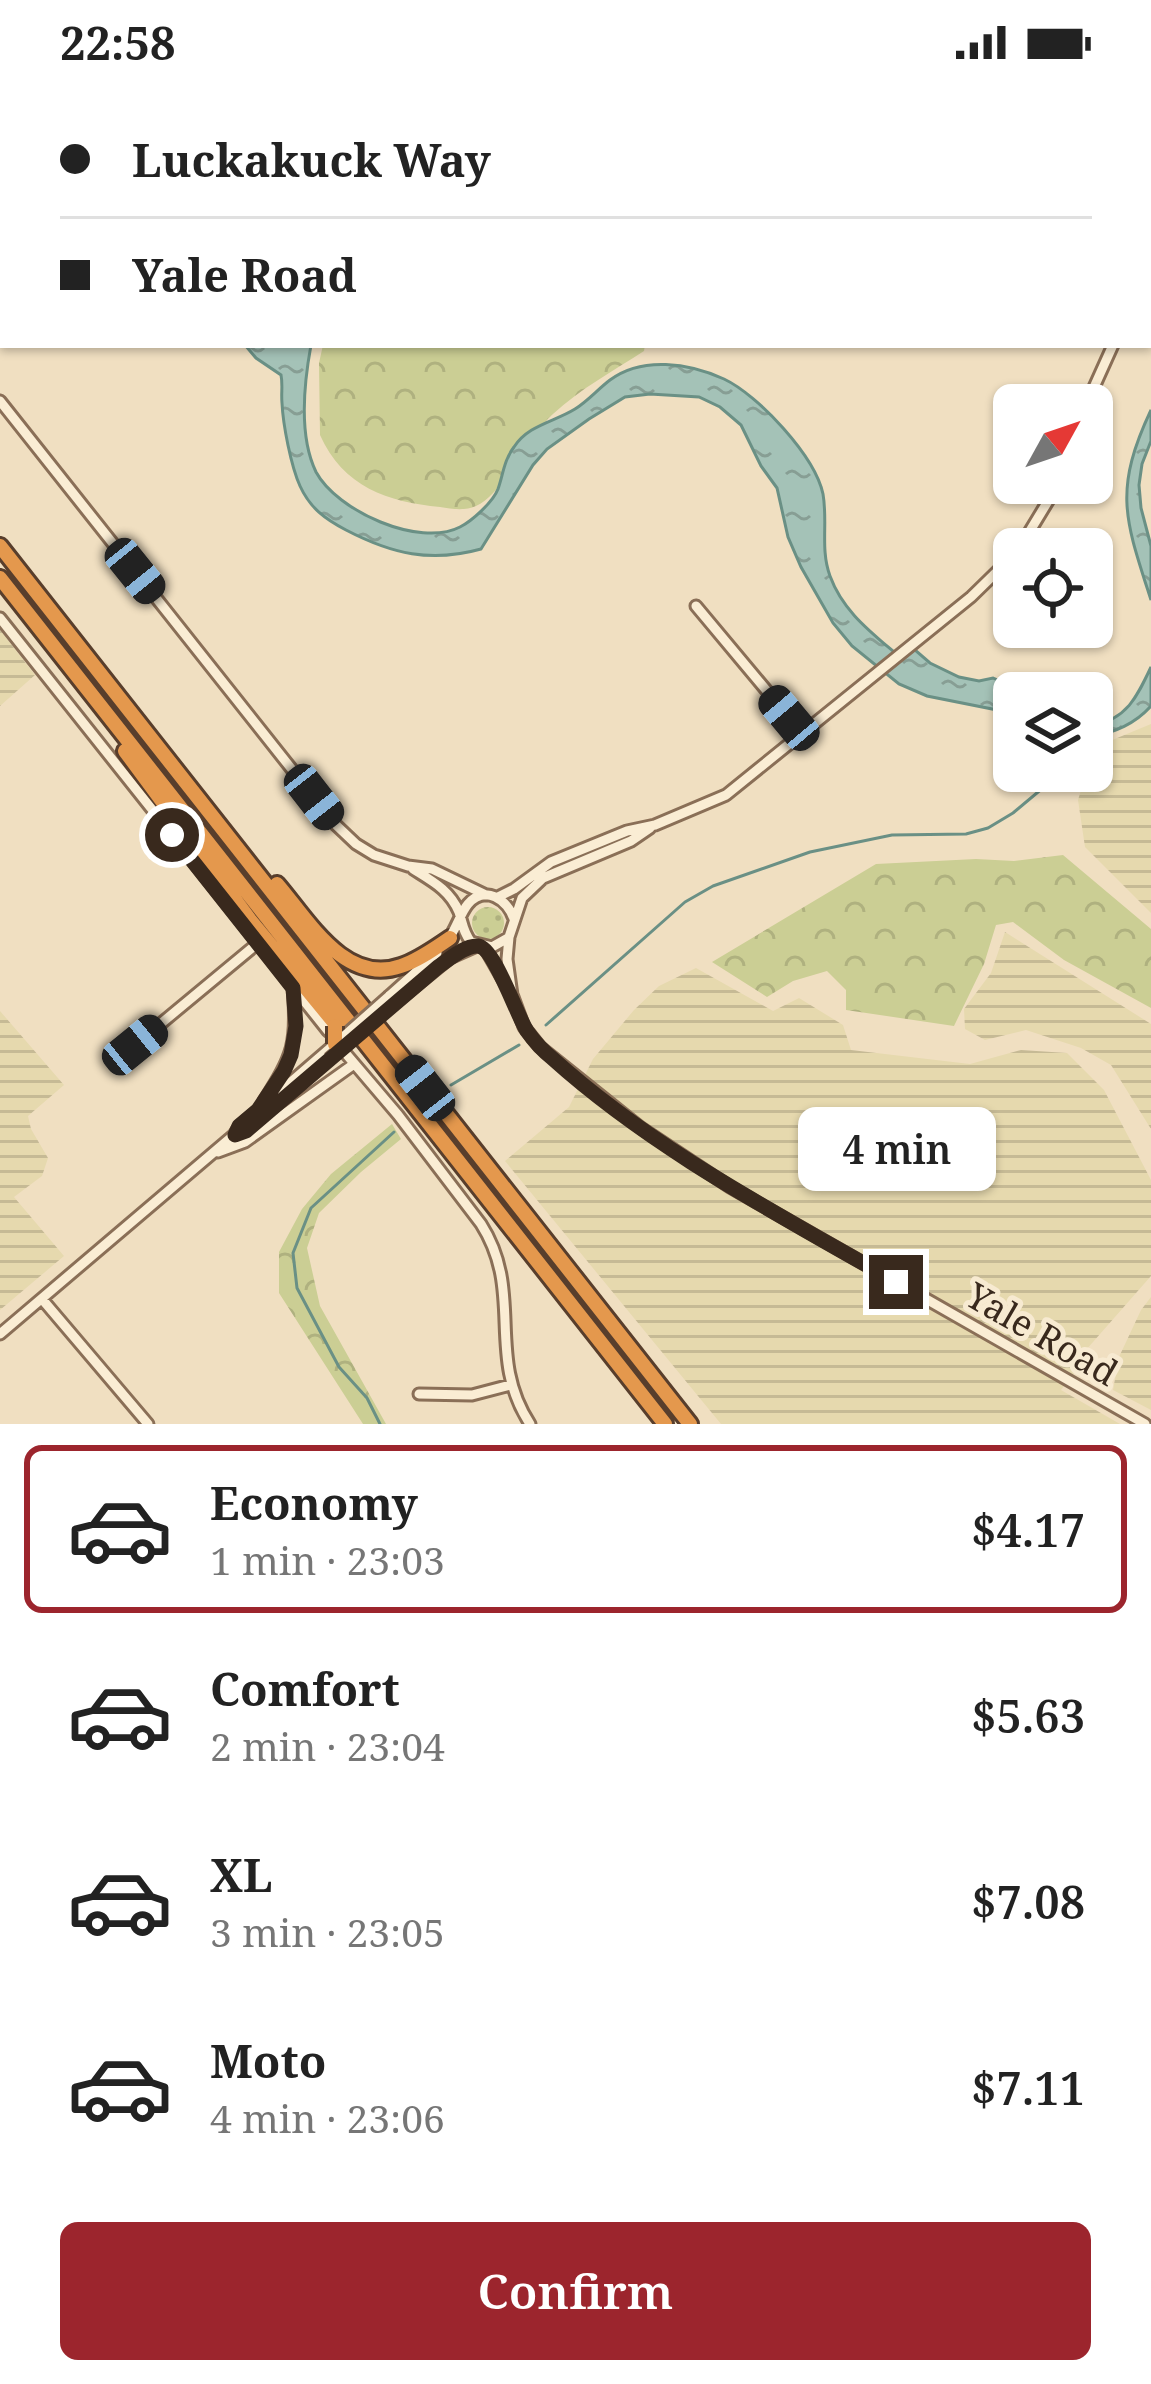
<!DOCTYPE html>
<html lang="en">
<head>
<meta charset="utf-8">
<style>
	body { margin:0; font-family:"Noto Serif",serif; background:#f2f2f2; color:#222; height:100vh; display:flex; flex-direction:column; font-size:45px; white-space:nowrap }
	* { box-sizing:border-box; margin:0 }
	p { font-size:39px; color:#767676 }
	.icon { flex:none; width:66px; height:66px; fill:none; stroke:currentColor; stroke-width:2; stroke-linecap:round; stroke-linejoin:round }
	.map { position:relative; height:1340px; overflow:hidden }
	.details { display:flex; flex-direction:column; background:#fff; flex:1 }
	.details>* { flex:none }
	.guide { position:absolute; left:0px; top:0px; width:1152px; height:264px; box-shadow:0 3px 9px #0004; display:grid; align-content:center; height:264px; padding:0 60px; background:#fff }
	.needle { width:78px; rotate:50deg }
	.controls { position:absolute; left:993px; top:300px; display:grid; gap:24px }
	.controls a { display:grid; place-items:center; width:120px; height:120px; border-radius:18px; background:#fff; box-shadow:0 3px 9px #0004; font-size:60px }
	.end { position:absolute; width:54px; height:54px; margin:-27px; border:15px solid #39291d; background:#fff; box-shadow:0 0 0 6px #fff }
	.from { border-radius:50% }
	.bubble { position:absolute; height:84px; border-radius:18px; background:#fff; box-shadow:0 3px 9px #0004; font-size:39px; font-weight:600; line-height:84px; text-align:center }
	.car { position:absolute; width:36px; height:72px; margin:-36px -18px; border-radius:15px; box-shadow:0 0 9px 3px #0007; background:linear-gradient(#222 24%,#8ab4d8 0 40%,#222 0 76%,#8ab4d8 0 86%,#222 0) }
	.guide b { display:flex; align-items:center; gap:42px; height:114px; font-size:45px }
	.guide b+b { border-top:3px solid #e0e0e0 }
	.guide i { width:30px; height:30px; background:#222 }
	ul { padding:21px 0 0; list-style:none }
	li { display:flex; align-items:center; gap:36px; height:168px; margin:0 24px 18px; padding:0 36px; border:6px solid transparent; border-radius:18px }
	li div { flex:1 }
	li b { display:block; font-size:45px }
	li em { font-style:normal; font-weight:600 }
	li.current { border-color:#9c252d }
	li>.icon { width:108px; height:108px; stroke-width:1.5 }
	.button { display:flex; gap:24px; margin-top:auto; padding:24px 60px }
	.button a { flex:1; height:138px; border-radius:18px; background:#9c252d; color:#fff; font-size:48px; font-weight:600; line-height:138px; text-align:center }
	.status { display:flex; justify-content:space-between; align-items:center; height:84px; padding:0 60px; background:#fff; direction:ltr }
	.status svg { height:33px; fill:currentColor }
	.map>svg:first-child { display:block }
</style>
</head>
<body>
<div class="status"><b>22:58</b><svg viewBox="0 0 49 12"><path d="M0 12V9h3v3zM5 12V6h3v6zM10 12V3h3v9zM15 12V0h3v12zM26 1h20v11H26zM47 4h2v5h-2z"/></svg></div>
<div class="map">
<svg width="1151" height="1340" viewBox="0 0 1151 1340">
	<defs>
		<pattern id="farmland-rules" width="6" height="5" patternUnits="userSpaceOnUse" patternTransform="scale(3)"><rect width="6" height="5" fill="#e6d9ae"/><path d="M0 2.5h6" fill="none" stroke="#c6ba95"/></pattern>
		<pattern id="grass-dots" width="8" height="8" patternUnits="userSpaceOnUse" patternTransform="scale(3)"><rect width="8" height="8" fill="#cbce94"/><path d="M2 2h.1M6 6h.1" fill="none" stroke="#afb17f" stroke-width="1.8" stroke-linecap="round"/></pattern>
		<pattern id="forest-crowns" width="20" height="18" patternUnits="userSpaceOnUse" patternTransform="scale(3)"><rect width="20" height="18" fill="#cbce94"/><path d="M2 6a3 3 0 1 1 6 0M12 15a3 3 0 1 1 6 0" fill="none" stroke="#afb17f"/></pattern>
		<pattern id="water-ripples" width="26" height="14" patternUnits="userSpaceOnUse" patternTransform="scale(3)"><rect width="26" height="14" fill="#a4c2b7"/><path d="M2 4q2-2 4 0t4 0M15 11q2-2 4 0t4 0" fill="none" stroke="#879e94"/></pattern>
	</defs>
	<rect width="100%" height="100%" fill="#f0dfc1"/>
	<path fill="url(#farmland-rules)" d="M0,546L35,591L0,622Z
		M1151,640V829L1085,763L1078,716L1087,687H1092V673L1105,659Z
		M1005,848L1151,940V1045L1111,981L1081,964L1026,946L985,956L965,945L964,925L991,889Z
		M696,884L773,927L799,914L843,941L851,966L970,980L1021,966L1067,969L1104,1006L1151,1096V1192L1086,1266L1080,1281L1061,1306L1120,1340H721L505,1077L569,1023L593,975L634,926L659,902Z
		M0,927L64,1001L28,1032L31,1045L48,1074L42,1092L14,1113L64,1172L0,1226Z
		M1151,1213V1326L1113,1306L1119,1273L1141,1226Z"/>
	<path fill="url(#grass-dots)" d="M472 839a16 16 0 1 1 32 0a16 16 0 1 1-32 0Z"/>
	<path fill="url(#forest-crowns)" d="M323,261H645L644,267C613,287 580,305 553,330C529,351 504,410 476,422C465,427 452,425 440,423C388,418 343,403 320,351L319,279Z
		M1063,771L1151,845V924L1064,876L1013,838L996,841L984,880L954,942L846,926V906L827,887L793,897L767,913L712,878L876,780L976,775L1014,777Z
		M392,1040L401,1055L361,1088L319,1129L307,1164L320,1222L386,1340H363L279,1209V1168L302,1125L331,1090Z"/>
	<path fill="url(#water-ripples)" stroke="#6a9085" stroke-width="3" d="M245,261H311C304,299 298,351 316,388C337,427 419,464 460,443C472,437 493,418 498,405C503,391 504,376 514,363C528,341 554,338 575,325C588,317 598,305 610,296C642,272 689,279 724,295C758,311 815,372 823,410C828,438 820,465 830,492C842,525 867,545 894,568L914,565L930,579L959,593L979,597L993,594L1027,609H1014V637L1002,627L927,612L899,600L852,562L833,539L801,483L788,453L777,404L761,382L741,341L720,323L699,313L650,310L625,313L589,335L547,365L533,381L481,465C431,479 392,470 346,446C325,435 310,424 300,402C291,382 283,341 282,319C281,309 283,301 281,291L256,274Z
		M1151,326V357L1142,380L1139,401L1141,424L1151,462V516C1125,435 1113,407 1151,326Z
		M1151,583V622C1135,640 1115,648 1092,653V642C1127,635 1137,613 1151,583Z"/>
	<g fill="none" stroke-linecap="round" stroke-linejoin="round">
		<path stroke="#6a9085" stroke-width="3" d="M1071,0L1072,3
			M1149,189L1151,194
			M546,941L685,818L713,802L810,768L892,751L966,750L988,744L1013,729L1044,703L1051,687
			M451,1001L519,961
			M380,1340L367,1314L339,1283L297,1204L293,1169L311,1124L394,1048"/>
		<defs>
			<path id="minor" d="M379,0L380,3
				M719,0L725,3
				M389,3L401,0
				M893,3L906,0
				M0,203L3,200
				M1149,212L1151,210
				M0,317L336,741L356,760L374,771L408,782L432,785L486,811
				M1086,321L1113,261
				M1019,465L1059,399
				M696,522L802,649
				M0,534L328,947
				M413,785C432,797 450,806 459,828C463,840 463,848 471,858L492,863L508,854
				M498,813L514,805L551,778L627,747L655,741L726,711L971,513L1014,471
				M448,856C456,845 461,828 468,820C485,800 508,816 514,835
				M485,864L513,913L524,943L540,963L641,1044L730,1103L1145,1340
				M512,911L507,875L509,853L522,814L543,794L631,757L650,744
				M389,912L437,869
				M396,918L450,874L477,862
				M135,961L258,859
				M347,971L398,1031L481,1140C525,1209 485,1271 530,1340
				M264,1017C293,971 298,959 293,904
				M234,1051L246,1047L329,975
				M218,1068L245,1058L354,980
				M42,1215L148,1340
				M0,1250L234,1051L240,1042L335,960
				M419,1310L472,1311L510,1301"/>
			<path id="highway" d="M0,462L690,1340
				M0,494L665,1340
				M125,667L250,836L342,948
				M277,800C308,836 345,902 401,882C419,876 435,864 450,854"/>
		</defs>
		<use href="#minor" stroke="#8a6f57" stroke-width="15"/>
		<use href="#highway" stroke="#583e2c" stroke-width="20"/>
		<use href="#minor" stroke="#faedd4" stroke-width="9"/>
		<use href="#highway" stroke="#e4984d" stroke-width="14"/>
		<defs>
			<path id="minor-bridge" d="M335,960L389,912
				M329,975L396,918"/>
			<path id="highway-bridge" d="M335,960V942"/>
		</defs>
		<use href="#minor-bridge" stroke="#8a6f57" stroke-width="15" stroke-linecap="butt"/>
		<use href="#highway-bridge" stroke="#583e2c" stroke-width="20" stroke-linecap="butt"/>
		<use href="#minor-bridge" stroke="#faedd4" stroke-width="9"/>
		<use href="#highway-bridge" stroke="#e4984d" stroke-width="14"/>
	</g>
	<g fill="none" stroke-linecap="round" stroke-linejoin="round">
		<path stroke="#39291d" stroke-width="15" d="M172,751L293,904L296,942L291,971L284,987L258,1026L239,1042L235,1051L246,1047L438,883C448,876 465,861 478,862C494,863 517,932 527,947C534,957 542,966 552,974C654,1066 778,1130 896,1198"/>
	</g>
	<g text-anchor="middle" stroke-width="10" stroke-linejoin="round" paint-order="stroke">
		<g font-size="36" fill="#39291d" stroke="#f7ead1">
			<text transform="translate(1042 1250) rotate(30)" y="13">Yale Road</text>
		</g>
	</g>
</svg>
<div class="controls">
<a><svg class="needle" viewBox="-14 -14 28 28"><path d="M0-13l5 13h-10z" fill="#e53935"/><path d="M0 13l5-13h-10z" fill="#767676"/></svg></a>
<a><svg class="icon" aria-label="locate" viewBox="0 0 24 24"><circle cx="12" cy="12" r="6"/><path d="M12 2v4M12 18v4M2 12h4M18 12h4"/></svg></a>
<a><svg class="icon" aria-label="layers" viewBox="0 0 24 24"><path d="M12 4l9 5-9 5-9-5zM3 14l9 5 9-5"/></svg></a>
</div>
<i class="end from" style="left:172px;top:751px"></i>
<i class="end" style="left:896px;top:1198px"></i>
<div class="bubble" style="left:798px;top:1023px;width:198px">4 min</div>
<i class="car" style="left:135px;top:487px;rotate:141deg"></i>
<i class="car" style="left:789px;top:634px;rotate:320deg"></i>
<i class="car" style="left:314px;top:713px;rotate:142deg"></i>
<i class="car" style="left:135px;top:961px;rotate:51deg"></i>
<i class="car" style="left:425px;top:1004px;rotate:322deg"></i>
<div class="guide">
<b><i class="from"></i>Luckakuck Way</b>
<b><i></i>Yale Road</b>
</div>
</div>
<section class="details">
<ul>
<li class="current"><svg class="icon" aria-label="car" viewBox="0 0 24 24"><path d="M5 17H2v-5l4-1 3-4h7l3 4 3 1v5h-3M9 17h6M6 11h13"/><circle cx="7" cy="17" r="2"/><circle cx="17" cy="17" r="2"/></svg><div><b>Economy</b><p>1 min · 23:03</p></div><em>$4.17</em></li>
<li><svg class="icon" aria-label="car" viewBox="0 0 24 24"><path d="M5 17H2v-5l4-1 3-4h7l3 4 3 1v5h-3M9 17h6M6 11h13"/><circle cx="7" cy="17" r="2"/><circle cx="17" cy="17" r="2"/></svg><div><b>Comfort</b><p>2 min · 23:04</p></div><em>$5.63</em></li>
<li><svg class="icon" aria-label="car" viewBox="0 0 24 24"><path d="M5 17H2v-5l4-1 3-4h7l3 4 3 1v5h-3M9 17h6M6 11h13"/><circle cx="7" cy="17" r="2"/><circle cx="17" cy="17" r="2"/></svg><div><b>XL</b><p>3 min · 23:05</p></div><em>$7.08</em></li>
<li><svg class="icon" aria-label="car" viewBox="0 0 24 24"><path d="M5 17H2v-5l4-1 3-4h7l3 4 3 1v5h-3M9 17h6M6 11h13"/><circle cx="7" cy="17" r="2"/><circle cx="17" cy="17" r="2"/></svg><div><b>Moto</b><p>4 min · 23:06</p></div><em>$7.11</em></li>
</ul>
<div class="button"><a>Confirm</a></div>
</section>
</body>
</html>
